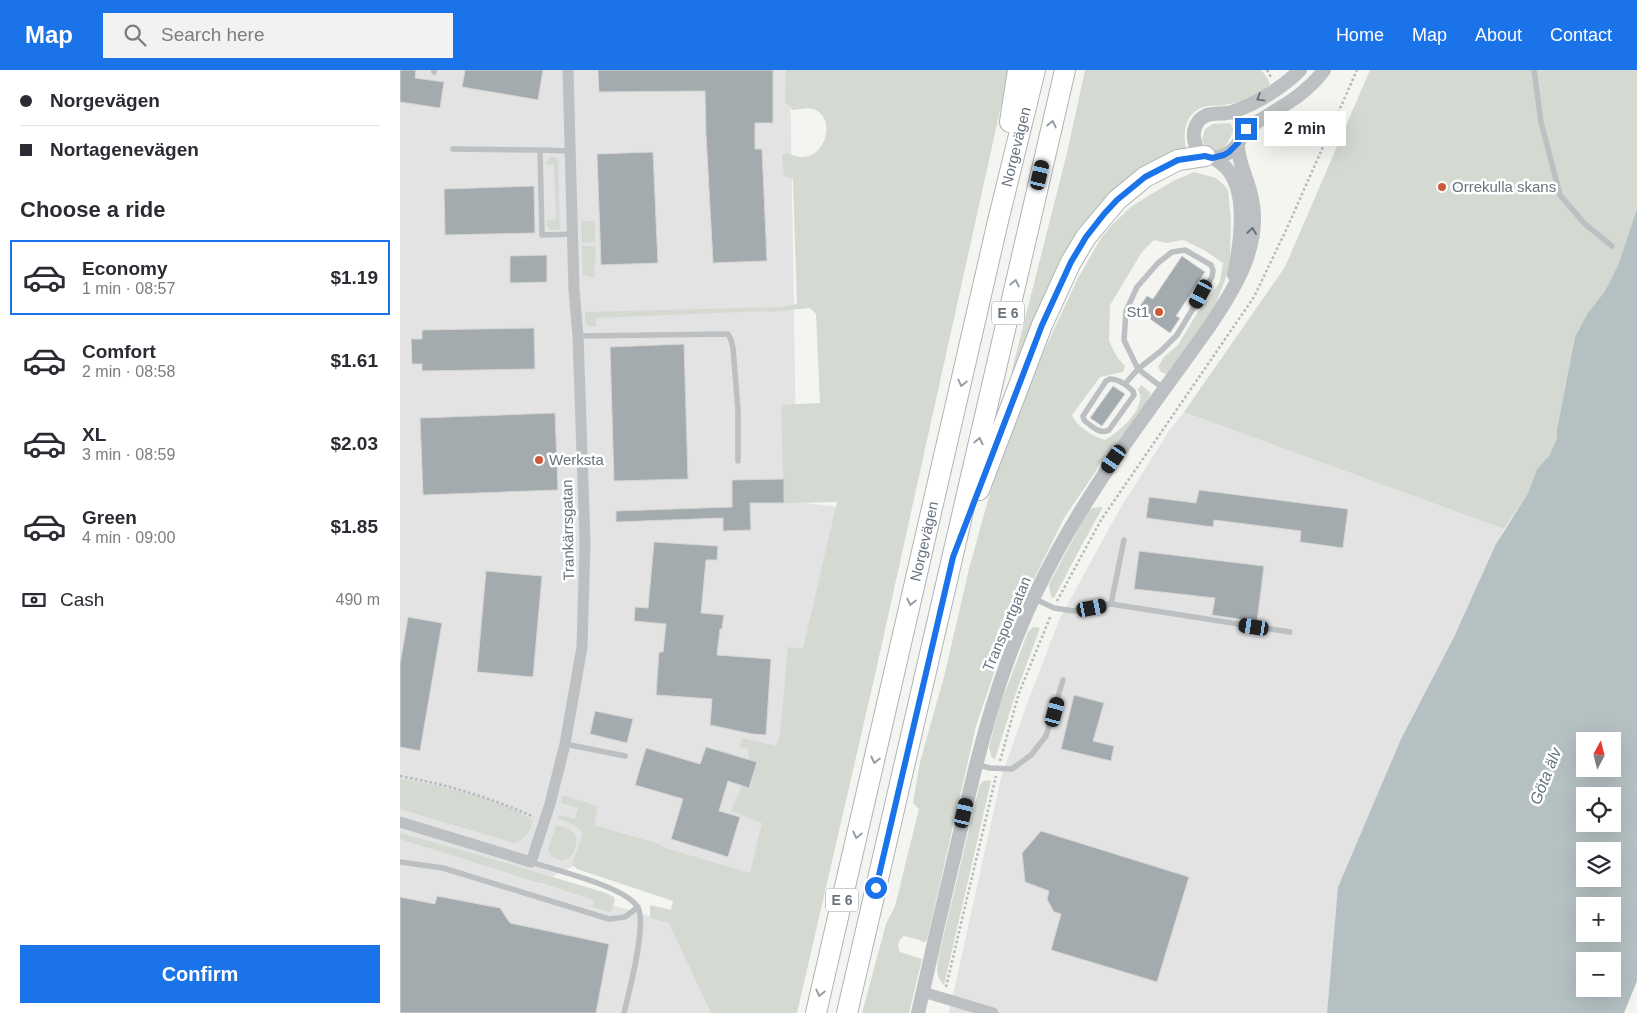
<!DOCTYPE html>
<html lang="en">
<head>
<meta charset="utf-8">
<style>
	body { margin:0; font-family:Arial,sans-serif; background:#f2f2f3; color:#2b2b33; height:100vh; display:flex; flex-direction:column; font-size:19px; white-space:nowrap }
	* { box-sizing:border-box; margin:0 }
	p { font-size:16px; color:#7c7c81 }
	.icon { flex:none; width:28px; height:28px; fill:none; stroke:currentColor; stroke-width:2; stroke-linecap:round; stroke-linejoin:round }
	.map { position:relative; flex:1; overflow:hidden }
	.details { display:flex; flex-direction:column; background:#fff; width:400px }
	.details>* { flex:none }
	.top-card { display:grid; align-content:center; height:110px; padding:0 20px; background:#fff }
	.needle { width:32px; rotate:7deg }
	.tools { position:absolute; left:1176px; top:662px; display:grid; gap:10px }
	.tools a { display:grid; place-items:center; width:45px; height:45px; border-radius:0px; background:#fff; box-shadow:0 5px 20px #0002; font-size:25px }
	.end { position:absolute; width:22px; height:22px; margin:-11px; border:6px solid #1a73e8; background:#fff; box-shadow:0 0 0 2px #fff }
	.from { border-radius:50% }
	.bubble { position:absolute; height:35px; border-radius:0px; background:#fff; box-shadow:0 5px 20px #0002; font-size:16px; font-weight:600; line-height:35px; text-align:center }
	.car { position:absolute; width:15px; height:30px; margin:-15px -8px; border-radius:6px; box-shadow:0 0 4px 1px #0007; background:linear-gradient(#222 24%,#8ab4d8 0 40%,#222 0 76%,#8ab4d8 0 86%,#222 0) }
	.top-card b { display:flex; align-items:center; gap:18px; height:48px; font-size:19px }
	.top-card b+b { border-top:1px solid #e1e1e2 }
	.top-card i { width:12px; height:12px; background:#2b2b33 }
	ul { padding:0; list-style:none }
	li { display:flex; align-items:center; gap:15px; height:75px; margin:0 10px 8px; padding:0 10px; border:2px solid transparent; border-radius:0px }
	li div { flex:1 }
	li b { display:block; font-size:19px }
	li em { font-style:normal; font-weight:600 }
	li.on { border-color:#1a73e8 }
	li>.icon { width:45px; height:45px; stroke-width:1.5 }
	h2 { padding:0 20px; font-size:22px; line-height:60px }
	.pay { display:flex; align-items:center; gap:12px; height:55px; padding:0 20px; font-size:19px }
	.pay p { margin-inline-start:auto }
	.primary-button { display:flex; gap:10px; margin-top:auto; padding:10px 20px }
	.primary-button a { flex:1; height:58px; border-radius:0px; background:#1a73e8; color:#fff; font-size:20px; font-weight:600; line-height:58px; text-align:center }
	header { display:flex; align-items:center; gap:30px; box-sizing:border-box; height:70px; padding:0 25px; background:#1a73e8; color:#fff }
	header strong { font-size:24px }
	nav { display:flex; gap:28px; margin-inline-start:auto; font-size:18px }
	.search { width:350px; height:45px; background:#f2f2f3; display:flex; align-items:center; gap:12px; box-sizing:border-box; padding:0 18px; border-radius:0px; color:#7c7c81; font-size:19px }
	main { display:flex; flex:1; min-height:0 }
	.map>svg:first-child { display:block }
</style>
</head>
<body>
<header>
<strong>Map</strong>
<div class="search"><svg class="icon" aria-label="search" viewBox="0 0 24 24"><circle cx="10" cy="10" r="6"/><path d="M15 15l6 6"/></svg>Search here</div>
<nav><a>Home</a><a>Map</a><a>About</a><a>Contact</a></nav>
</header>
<main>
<section class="details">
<div class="top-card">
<b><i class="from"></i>Norgevägen</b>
<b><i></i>Nortagenevägen</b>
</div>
<h2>Choose a ride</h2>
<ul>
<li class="on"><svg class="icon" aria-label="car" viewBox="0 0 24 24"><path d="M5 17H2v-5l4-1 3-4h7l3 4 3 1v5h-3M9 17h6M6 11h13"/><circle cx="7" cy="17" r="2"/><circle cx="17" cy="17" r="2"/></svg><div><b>Economy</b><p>1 min · 08:57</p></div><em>$1.19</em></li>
<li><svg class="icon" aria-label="car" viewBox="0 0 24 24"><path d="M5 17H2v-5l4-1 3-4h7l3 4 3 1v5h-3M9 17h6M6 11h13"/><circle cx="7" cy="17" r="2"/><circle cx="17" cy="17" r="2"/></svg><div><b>Comfort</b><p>2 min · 08:58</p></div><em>$1.61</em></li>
<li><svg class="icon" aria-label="car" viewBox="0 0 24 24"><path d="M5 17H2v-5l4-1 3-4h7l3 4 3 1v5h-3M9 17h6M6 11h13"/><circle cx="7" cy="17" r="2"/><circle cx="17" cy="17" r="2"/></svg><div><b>XL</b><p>3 min · 08:59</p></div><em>$2.03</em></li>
<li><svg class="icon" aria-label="car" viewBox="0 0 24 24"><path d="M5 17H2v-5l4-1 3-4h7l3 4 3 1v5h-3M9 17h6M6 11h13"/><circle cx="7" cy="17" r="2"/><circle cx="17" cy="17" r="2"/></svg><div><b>Green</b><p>4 min · 09:00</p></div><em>$1.85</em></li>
</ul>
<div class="pay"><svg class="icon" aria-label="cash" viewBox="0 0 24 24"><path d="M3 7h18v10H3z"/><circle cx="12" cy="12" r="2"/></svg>Cash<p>490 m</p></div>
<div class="primary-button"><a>Confirm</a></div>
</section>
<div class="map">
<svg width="1237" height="943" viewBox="0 0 1237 943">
	<rect width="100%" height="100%" fill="#f4f4f1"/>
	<path fill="#e2e3e2" d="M0,0H390L397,432L438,437L351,806L193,764L172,797L138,813L273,853L316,943H0Z
		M784,342L1104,459L1054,567L1001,669L938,817L927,943H549L601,708L624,642L659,550L718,442L769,361Z"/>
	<path fill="#d4d9d1" d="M386,0H609L477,596L397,943H311L269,853L250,848V835L271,840L273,831L177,799L172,795L183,763L175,756L158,748L159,745L175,749L178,738L161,733L162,725L198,736L194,755L259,774L265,778L350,803L362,753L331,741L342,716L350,718L357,692L349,689L348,679L340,677L342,668L376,676L380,665L388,577L403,579L437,432L384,433L381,335L420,333L416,244L410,238L368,242L366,241L196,248V257H191L185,253V242L383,237L397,234L393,109L384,106L382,85L386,83C392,85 399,88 405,87C427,84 436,47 413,39C407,37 400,39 393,40L385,32Z
		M685,0H861L866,6L870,14C860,26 839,33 824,35C819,36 814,35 808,36C786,40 782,60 786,79L731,110L613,308H611L613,296L667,83Z
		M970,0H1237V139L1218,195L1205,221L1187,244L1175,267L1157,359V368L1149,386L1137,399L1128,423L1104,459L784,342L885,197Z
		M830,53L834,60C831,65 829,71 826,75C818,85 807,80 802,70L805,59L813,54Z
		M150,87H155L158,89L160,160H151L147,156V150L156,149L154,95L145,94Z
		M794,102L816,108L825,116L828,120L831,150L830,191L828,202L815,236L769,305L761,302L758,297L764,287L778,275L796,245L814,221L820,211L823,193L804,180L783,170L766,173L754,170L742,182L710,235L709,271L717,287L725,296L723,302L700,307L672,345C676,356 694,367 705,370C718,363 749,336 738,320L741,315L751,323C739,350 718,373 698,395L696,401L664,448L623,531L602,579L576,656L527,870L525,872H522L520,870L504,866C498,871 497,875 500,882L522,889L509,943H462L486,854L495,836L519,739L513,733L520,692L544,607L569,499L590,423L608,369L644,281L677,210L701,168L711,156L732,136L773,111Z
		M181,151H195V172L182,173Z
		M182,176H196L194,208L183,205Z
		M702,437V439L683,473L654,528L651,527L649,514L688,441L692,438Z
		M633,557L640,558L616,623L595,689L592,688L589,678L593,661L602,630L628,562Z
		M0,709C36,714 104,729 133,751C129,762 126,770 114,773L0,739Z
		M587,710L591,711L544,915C535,906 537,897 539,885L579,717L582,712Z
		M156,755L170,759L176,766C177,778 174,788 161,791L151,786L148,780Z
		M0,763C69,782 137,802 206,823L214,827L215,831L210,842L192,837L194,830L0,769Z"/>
	<path fill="#b5c0c3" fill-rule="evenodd" d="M1237,139V911L1224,943H927L938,817L1001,669L1054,567L1096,474L1128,423L1137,399L1149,386L1157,368V359L1175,267L1187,244L1205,221L1218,195ZM1185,671H1212V699H1185ZM1185,726H1212V754H1185ZM1185,781H1212V809H1185ZM1185,836H1212V864H1185ZM1185,891H1212V919H1185Z"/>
	<path fill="#a4abaf" stroke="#d6d6d4" d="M0,0H16L15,8L44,12L40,38L0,32Z
		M65,0H143L138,30L62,17Z
		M198,0H373V53H355V79H362L367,191L313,193L306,64L305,21L199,22Z
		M253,82L258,193L201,195L197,84Z
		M134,116L135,163L45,165L44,119Z
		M147,185V212L110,213V186Z
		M782,186L805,202L776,246L780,248L770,263L737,240L747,226L753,229Z
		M134,258L135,299L22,301V294H12L11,269H22V260Z
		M284,274L288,409L214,411L210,277Z
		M713,316L725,324L702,356L690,348Z
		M155,343L158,420L23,425L20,348Z
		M384,409V433H350L351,460L323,461V448L216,452V441L332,437V410Z
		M799,420L948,439L943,478L900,472L901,461L814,450L813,457L746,448L749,427L796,433Z
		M254,472L318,476L317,490H306L301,543L324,545L322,559H320L317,585L371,589L366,665L352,664L310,655L312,629L256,625L259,582H263L266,554L234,551L235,537L248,538Z
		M739,481L864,496L857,552L812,545L815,528L734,519Z
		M86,501L142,506L133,607L77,602Z
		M8,547L42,553L20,681L0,677V594Z
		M674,625L704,633L693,671L714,676L711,691L661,679Z
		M195,641L233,649L227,673L190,664Z
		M306,677L357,692L349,718L328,711L319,741L340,747L328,787L271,769L283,729L235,715L246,678L300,694Z
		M641,761L789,807L757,912L651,880L661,844L654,842L647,829L649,821L625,812L622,783Z
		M37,826L100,838L110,853L209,874L196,943H0V827L35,834Z"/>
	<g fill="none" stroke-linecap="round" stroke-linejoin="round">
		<defs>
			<g id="motorway">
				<path d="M610,52L618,0"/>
				<path d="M579,420L642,255L671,192L686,167L717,130L745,107L778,90L805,86"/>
				<path id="s1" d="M416,943L598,151L635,0"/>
				<path d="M447,943L665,0"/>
			</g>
		</defs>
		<use href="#motorway" stroke="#b0b3b6" stroke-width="22"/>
		<path stroke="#b6b9bb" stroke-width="2.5" stroke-dasharray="2.5 2.5" stroke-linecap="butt" d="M867,0L871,7
			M657,531L701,450L854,227L887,158L957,0
			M600,691L619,623L651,545
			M0,706C49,715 89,727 134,747
			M546,917L596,706"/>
		<path stroke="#bcc0c2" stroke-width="5.5" d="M1134,0L1141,52L1160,125L1184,153L1212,176
			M34,2V0
			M53,79L140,80
			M170,81L140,80L142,165L173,164
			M178,266L328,264L331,270L333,278L338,340V391
			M710,309C719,309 726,315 733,321L734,325L709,360C700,365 691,356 684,350L683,346L706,311Z
			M725,314L738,299L761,281L777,265L812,207L813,200L811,195L785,180L772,182L758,193L737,217L726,241L724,270L738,299L764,319
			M633,528L654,538L674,541L711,534L724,470
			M711,534L890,562
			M165,674L225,686
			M576,694L590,698L612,699L631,685L646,666L663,610
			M0,792L43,798L209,849L225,847L238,837
			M131,792C154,800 228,817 238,838C247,855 229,922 224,943"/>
		<path stroke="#bcc0c2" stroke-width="11" d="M0,752L131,792L150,734L165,674L182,577L185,472L178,266L174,220L168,0
			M523,922L593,943"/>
		<path stroke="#bcc0c2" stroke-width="14" d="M900,0C882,18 856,34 832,42C823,45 813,42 805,46C788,54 791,84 810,87C820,89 834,82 839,72C841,67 842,63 846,59C873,41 905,27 924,0
			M813,88C818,91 824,95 828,100C848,125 840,176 834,205
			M518,943C532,881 546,820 561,758C579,679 599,601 634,527C680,428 746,346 809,257C834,220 862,176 852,129C849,110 837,92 838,73"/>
		<use href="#motorway" stroke="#fff" stroke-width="20"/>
	</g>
	<defs><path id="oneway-chevron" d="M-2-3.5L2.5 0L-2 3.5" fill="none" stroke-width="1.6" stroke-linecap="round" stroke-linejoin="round" transform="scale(1.25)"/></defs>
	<g stroke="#67747e">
		<use href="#oneway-chevron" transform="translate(860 28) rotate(149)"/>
		<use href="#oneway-chevron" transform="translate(852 161) rotate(-84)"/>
	</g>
	<g stroke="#959ea5">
		<use href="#oneway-chevron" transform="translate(652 54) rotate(-77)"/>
		<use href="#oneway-chevron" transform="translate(615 213) rotate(-77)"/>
		<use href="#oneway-chevron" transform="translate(562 313) rotate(103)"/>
		<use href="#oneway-chevron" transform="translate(579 371) rotate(-77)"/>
		<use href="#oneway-chevron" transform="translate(511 532) rotate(103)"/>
		<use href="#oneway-chevron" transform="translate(475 690) rotate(103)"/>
		<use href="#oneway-chevron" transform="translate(457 765) rotate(103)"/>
		<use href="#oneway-chevron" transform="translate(420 923) rotate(103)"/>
	</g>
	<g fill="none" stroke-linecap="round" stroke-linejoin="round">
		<path stroke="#1a73e8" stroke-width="6" d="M476,818L553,487L642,255L671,192L686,167L704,144L717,130L745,107L778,90L805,86L812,88L824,85L829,82L838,73L841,64L846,59"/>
	</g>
	<g fill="#cc5a3a" stroke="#fff" stroke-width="2">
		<circle cx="1042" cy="117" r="5"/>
		<circle cx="759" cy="242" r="5"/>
		<circle cx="139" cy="390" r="5"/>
	</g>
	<g text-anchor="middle" stroke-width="5" stroke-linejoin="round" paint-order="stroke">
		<g fill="#fff" stroke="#959ea5" stroke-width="1">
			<rect x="592" y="231.5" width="32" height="23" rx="4"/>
			<rect x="426" y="818.5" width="32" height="23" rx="4"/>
		</g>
		<g font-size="14" font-weight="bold" fill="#67747e">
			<text x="608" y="248">E 6</text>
			<text x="442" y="835">E 6</text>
		</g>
		<g font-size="15" fill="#67747e" stroke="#fff">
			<text dy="5" stroke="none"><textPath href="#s1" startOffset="889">Norgevägen</textPath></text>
			<text transform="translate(168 460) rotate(-91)" y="5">Trankärrsgatan</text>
			<text dy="5" stroke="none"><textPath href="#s1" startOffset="484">Norgevägen</textPath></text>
			<text transform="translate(607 554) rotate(-67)" y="5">Transportgatan</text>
		</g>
		<g font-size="15" fill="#67747e" stroke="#fff" text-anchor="start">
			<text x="1052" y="122">Orrekulla skans</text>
			<text x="749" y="247" text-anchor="end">St1</text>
			<text x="149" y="395">Werksta</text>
		</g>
		<g font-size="16" font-style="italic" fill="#63757b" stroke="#fff">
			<text transform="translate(1145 706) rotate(-68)" y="6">Göta älv</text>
		</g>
	</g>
</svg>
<div class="tools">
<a><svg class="needle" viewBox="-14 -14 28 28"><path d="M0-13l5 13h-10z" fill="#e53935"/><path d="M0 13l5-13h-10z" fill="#7c7c81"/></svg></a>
<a><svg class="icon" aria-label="locate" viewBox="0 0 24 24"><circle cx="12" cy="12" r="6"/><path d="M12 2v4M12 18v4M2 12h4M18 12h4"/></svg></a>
<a><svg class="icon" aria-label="layers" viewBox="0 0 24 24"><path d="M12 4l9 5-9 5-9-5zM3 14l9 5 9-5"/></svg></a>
<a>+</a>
<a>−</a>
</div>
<i class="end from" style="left:476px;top:818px"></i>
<i class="end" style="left:846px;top:59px"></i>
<div class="bubble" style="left:864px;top:41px;width:82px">2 min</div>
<i class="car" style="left:640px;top:105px;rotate:13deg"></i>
<i class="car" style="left:801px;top:224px;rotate:208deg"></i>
<i class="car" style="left:714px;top:389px;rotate:215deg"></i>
<i class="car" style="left:692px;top:538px;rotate:79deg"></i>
<i class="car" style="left:854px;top:557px;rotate:279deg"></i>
<i class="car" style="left:655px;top:642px;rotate:15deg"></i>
<i class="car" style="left:564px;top:743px;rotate:13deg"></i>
</div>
</main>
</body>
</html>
